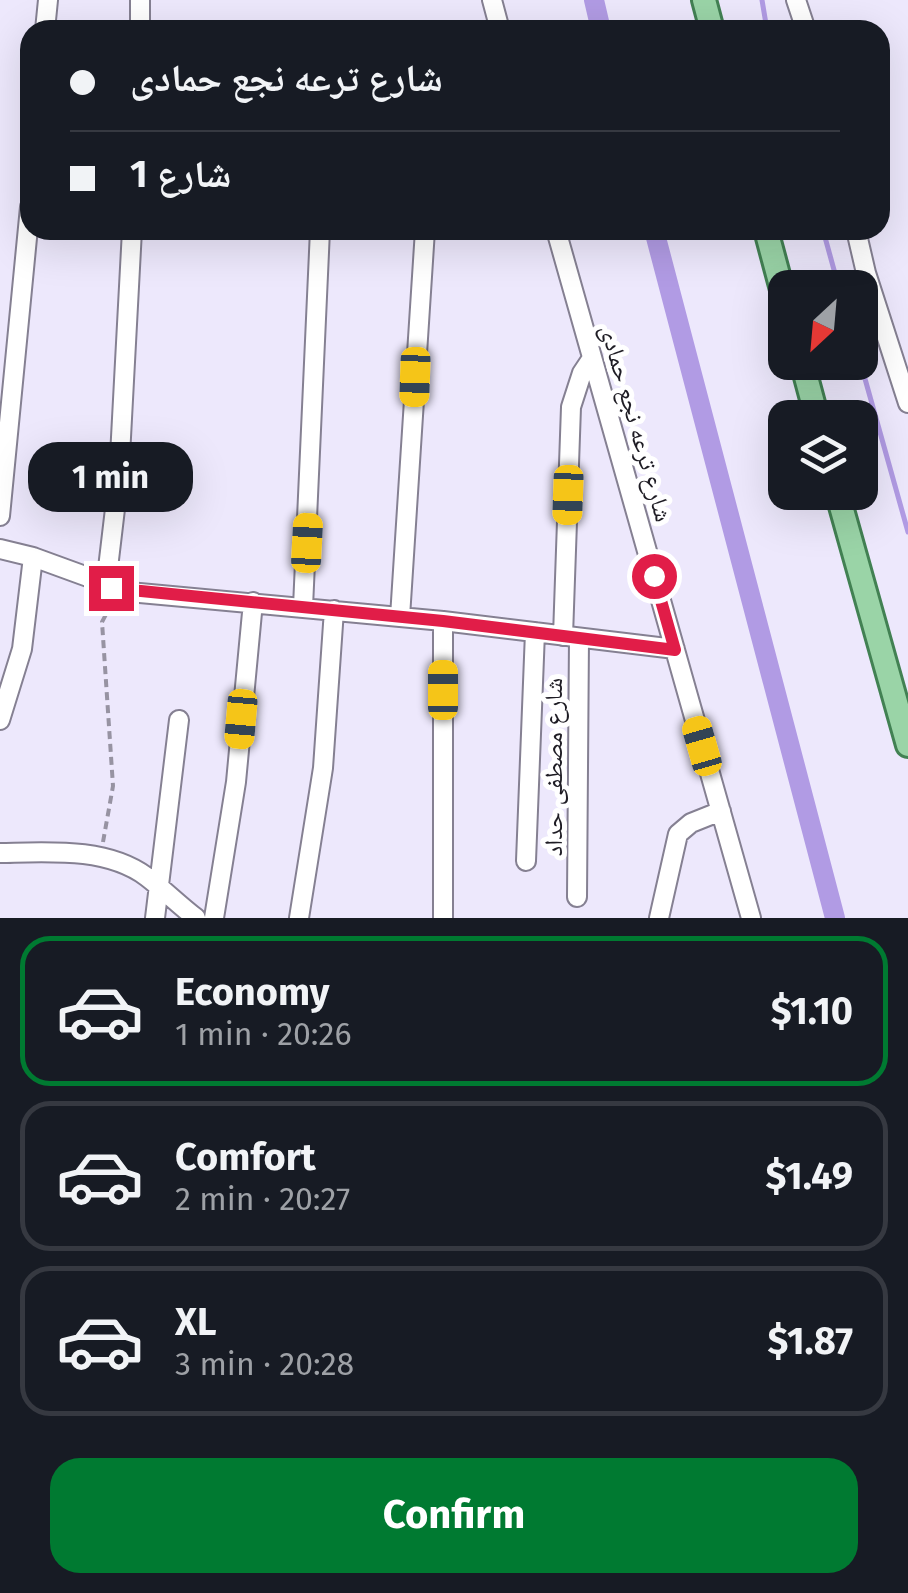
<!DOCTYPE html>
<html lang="en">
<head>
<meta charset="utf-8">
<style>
	body { margin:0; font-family:"Fira Sans","Noto Naskh Arabic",sans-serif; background:#242831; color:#f1f3f6; height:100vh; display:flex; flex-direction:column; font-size:38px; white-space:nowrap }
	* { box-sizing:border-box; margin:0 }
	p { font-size:32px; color:#9ea1a6 }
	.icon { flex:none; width:55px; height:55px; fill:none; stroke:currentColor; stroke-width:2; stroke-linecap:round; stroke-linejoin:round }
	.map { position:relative; height:918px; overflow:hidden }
	.sheet { display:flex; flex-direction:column; background:#171b24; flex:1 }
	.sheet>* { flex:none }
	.guide { position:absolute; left:20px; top:20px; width:870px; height:220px; border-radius:30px; box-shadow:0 10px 40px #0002; display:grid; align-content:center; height:220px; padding:0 50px; background:#171b24 }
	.needle { width:65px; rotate:206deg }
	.fabs { position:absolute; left:768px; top:270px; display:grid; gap:20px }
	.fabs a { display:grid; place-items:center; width:110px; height:110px; border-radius:20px; background:#171b24; box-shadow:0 10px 40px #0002; font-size:50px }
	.end { position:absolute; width:45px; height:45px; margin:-22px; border:12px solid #e11d48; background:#fff; box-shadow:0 0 0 5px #fff }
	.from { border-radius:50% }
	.bubble { position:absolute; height:70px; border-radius:30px; background:#171b24; box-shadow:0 10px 40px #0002; font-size:32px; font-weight:700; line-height:70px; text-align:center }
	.car { position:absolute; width:30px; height:60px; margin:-30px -15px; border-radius:12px; box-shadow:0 0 8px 2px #0007; background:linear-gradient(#f5c518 24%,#345 0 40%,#f5c518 0 76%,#345 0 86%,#f5c518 0) }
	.guide b { display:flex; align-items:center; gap:35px; height:95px; font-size:38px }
	.guide b+b { border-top:2px solid #363941 }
	.guide i { width:25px; height:25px; background:#f1f3f6 }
	ul { padding:18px 0 0; list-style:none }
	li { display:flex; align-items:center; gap:30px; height:150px; margin:0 20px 15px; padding:0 30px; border:5px solid #363941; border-radius:30px }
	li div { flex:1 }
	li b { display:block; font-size:38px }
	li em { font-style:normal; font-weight:700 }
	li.on { border-color:#007a31 }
	li>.icon { width:90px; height:90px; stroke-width:1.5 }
	.button { display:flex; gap:20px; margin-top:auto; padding:20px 50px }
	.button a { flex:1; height:115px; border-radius:30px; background:#007a31; color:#fff; font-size:40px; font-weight:700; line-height:115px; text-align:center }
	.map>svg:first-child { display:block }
</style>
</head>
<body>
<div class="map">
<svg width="908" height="918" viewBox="0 0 908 918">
	<rect width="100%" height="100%" fill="#ede8fc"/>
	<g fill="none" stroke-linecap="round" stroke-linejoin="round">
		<path stroke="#b19be4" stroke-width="5" d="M762,0L767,30
			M823,230L839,288
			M860,361L908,532"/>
		<path stroke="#b19be4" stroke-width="20" d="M594,0L601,30
			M654,230L835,918"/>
		<defs>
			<path id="minor" d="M492,0L500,30
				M796,0L806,30
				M45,30L48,0
				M140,30V0
				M556,230L751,918
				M856,230L866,273L908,403
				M0,516L30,207
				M0,549L33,557L129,592L443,621L675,649
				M106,585L119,475L132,230
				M303,607L320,230
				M400,617L425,230
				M443,621V918
				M563,636L571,407L582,373L592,358
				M0,720L22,649L33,557
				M0,853C48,852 107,847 147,877C164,890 179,905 196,918
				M526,861L535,632
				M577,897L579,638
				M155,918L179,720
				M214,918L236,782L253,602
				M299,918L323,768L334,610
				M659,918L678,834L691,823L721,811"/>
			<path id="major" d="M704,0L712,30
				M766,230L785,301
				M802,362L817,418
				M837,492L908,745"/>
		</defs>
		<use href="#minor" stroke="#858092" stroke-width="22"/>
		<use href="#major" stroke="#428153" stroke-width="28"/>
		<path stroke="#9793a2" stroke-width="4" stroke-dasharray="8 5" stroke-linecap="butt" d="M103,842L113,786L102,622L111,605"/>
		<use href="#minor" stroke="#fff" stroke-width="18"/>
		<use href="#major" stroke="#9ad4a7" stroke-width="22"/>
	</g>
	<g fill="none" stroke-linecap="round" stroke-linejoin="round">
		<path stroke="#e11d48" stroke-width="12" d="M111,588L443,621L675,650L654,576"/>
	</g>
	<g text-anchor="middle" stroke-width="10" stroke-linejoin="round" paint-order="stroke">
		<g font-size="25" fill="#1e1c24" stroke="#fff">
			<text transform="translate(637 423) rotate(74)" y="9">شارع ترعه نجع حمادى</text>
			<text transform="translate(553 767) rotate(-90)" y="9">شارع مصطفى حداد</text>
		</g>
	</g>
</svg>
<div class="fabs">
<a><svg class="needle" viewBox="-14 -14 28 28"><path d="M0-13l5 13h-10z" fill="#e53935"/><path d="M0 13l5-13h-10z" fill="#9ea1a6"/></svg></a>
<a><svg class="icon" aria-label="layers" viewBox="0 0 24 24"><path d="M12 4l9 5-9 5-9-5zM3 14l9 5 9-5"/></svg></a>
</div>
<i class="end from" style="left:654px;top:576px"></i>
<i class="end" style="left:111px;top:588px"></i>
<div class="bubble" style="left:28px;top:442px;width:165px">1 min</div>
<i class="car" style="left:415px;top:377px;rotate:182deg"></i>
<i class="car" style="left:568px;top:495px;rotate:182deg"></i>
<i class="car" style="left:307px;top:543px;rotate:3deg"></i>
<i class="car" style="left:443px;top:690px;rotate:0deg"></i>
<i class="car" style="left:241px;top:719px;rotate:185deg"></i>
<i class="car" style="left:702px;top:746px;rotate:344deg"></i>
<div class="guide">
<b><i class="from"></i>شارع ترعه نجع حمادى</b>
<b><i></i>شارع 1</b>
</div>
</div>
<section class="sheet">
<ul>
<li class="on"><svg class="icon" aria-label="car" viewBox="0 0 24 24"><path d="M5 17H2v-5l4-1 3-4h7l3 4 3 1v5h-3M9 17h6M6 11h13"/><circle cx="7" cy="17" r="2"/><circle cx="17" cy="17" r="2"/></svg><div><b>Economy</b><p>1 min · 20:26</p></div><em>$1.10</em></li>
<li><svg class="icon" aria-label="car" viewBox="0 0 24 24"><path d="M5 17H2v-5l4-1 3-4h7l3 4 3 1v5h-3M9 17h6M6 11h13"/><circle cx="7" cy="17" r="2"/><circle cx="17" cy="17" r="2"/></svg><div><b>Comfort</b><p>2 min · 20:27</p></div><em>$1.49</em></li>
<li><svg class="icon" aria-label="car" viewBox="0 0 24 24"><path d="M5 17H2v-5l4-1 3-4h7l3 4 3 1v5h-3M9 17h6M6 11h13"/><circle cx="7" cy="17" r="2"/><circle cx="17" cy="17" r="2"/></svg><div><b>XL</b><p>3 min · 20:28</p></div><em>$1.87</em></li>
</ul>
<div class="button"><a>Confirm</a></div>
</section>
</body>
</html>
